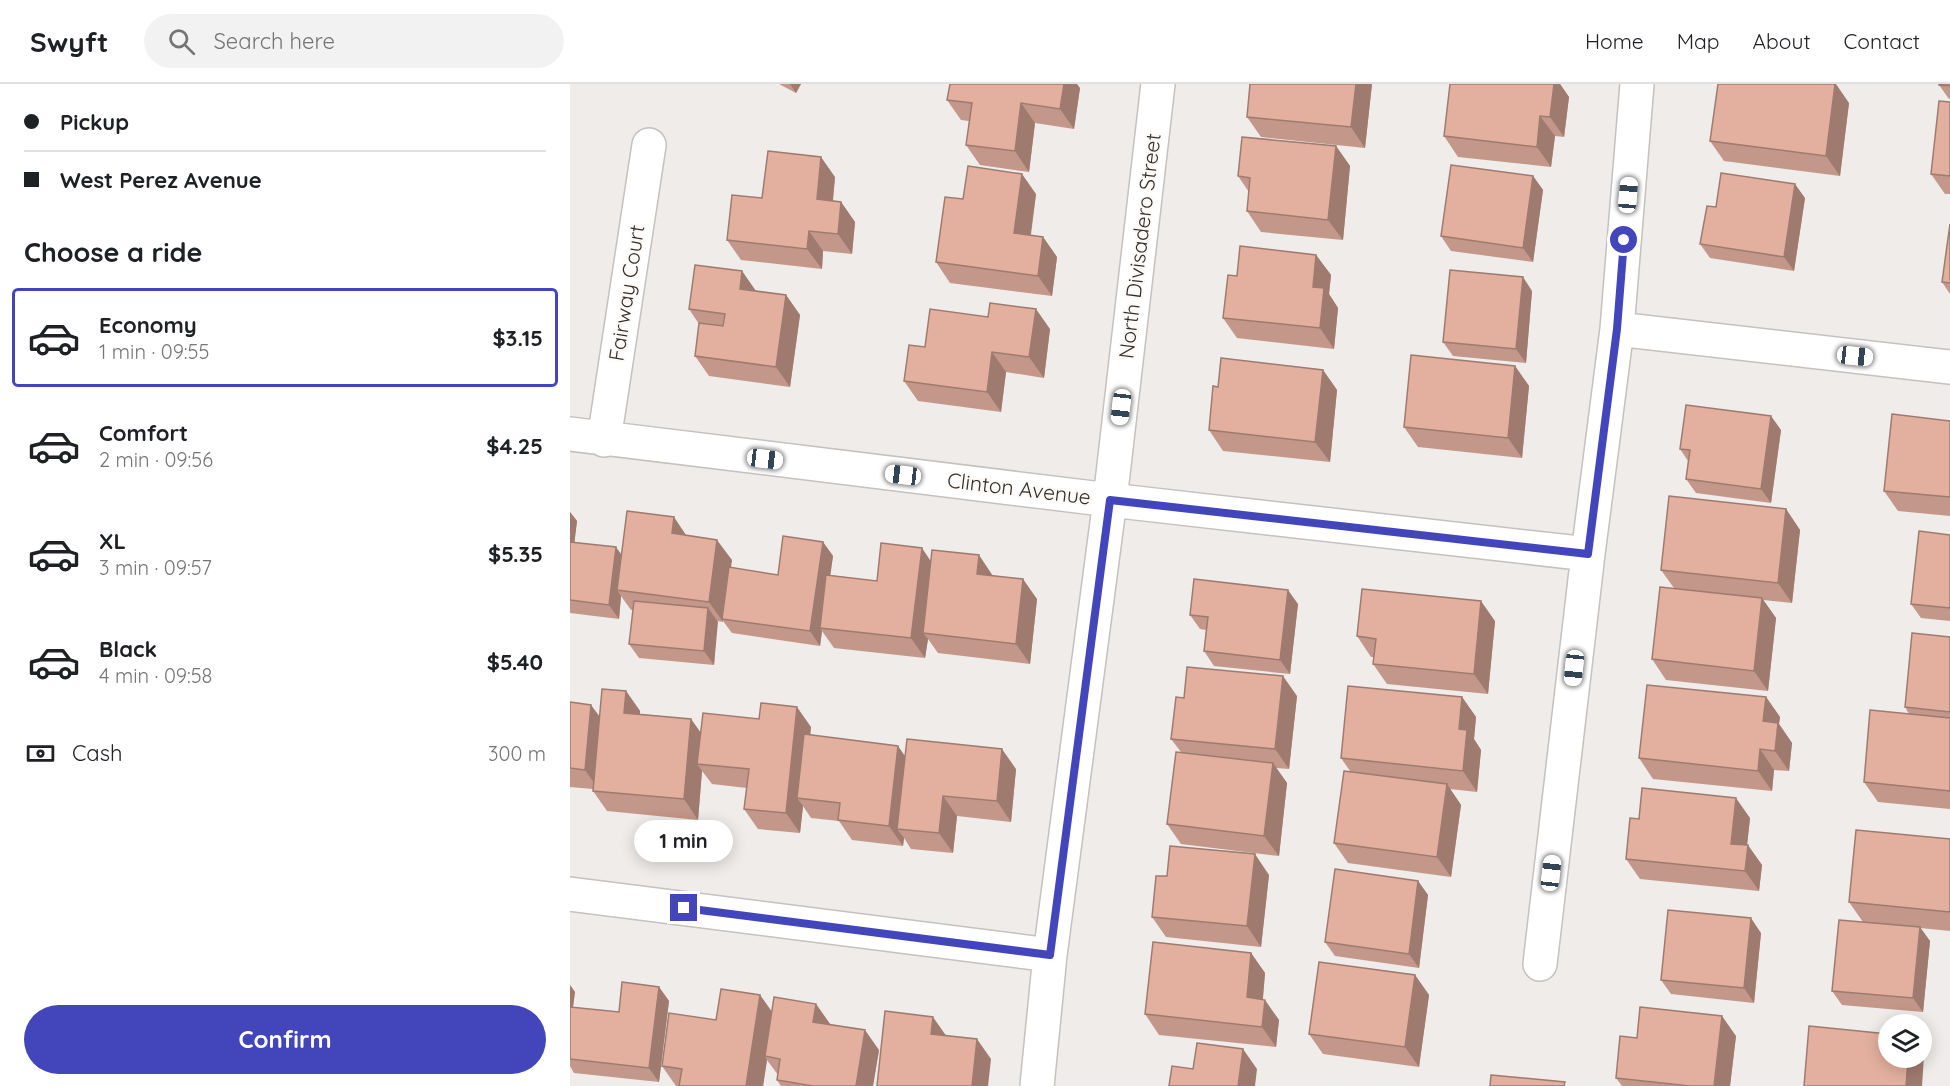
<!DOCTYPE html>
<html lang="en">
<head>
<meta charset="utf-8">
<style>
	body { margin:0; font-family:Quicksand,sans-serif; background:#f2f2f2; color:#202124; height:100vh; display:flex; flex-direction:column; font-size:22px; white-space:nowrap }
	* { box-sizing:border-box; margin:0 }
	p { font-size:20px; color:#757577 }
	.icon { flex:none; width:33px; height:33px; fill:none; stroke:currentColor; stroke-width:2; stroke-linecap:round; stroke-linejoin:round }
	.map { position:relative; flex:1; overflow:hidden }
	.sheet { display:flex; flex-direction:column; background:#fff; width:570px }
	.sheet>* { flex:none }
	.banner { display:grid; align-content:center; height:132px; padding:0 24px; background:#fff }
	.tools { position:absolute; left:1308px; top:930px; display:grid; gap:12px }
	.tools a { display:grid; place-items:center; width:54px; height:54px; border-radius:50%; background:#fff; box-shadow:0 3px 15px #0003; font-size:30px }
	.end { position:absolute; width:27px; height:27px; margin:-14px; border:8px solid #4346bb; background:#fff; box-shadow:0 0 0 3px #fff }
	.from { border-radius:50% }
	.bubble { position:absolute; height:42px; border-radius:21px; background:#fff; box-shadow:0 3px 15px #0003; font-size:20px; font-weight:700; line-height:42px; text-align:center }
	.car { position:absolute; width:18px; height:36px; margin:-18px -9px; border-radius:8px; box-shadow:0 0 4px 2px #0007; background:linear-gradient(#fff 24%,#345 0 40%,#fff 0 76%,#345 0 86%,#fff 0) }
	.banner b { display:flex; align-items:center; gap:21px; height:57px; font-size:22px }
	.banner b+b { border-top:2px solid #e0e0e0 }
	.banner i { width:15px; height:15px; background:#202124 }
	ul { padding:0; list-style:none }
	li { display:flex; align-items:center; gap:18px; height:99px; margin:0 12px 9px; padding:0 12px; border:3px solid transparent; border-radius:6px }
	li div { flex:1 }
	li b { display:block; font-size:22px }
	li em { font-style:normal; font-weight:700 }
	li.on { border-color:#4346bb }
	li>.icon { width:54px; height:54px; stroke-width:1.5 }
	h2 { padding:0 24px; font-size:27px; line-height:72px }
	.pay { display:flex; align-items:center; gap:15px; height:66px; padding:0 24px; font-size:22px }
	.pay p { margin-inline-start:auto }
	.button { display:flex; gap:12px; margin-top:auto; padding:12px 24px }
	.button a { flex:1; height:69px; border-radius:36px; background:#4346bb; color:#fff; font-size:24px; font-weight:700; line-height:69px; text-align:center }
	header { display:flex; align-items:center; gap:36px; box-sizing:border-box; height:84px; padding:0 30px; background:#fff; border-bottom:2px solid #e0e0e0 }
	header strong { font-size:28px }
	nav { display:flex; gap:33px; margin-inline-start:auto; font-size:21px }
	.search { width:420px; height:54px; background:#f2f2f2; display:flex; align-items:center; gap:15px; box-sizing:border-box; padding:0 21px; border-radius:33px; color:#757577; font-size:22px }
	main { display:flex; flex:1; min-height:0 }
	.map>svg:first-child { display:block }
</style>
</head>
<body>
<header>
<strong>Swyft</strong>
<div class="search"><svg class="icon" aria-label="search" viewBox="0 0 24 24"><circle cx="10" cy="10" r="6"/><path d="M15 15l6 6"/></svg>Search here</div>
<nav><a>Home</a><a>Map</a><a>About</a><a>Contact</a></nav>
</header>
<main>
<section class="sheet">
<div class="banner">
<b><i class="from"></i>Pickup</b>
<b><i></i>West Perez Avenue</b>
</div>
<h2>Choose a ride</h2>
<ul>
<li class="on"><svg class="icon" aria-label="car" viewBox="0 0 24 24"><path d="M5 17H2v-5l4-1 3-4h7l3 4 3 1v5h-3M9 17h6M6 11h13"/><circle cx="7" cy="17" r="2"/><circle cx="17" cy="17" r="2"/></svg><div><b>Economy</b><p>1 min · 09:55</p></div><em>$3.15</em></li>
<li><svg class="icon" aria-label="car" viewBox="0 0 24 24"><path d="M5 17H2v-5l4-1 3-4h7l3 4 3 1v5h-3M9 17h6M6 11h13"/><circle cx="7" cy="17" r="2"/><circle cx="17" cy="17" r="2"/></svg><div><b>Comfort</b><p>2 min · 09:56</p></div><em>$4.25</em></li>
<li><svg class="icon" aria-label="car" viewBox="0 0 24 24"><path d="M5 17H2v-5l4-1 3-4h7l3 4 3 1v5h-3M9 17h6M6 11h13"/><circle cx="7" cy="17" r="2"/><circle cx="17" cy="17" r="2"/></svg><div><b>XL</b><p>3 min · 09:57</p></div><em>$5.35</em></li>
<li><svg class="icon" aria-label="car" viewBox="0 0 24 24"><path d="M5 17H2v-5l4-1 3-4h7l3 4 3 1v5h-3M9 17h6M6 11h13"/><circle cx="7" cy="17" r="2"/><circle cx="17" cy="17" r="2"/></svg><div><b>Black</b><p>4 min · 09:58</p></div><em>$5.40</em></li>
</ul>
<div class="pay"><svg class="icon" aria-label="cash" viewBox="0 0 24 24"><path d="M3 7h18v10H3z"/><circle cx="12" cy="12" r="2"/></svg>Cash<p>300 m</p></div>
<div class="button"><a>Confirm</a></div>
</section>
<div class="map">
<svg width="1380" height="1002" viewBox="0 0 1380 1002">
	<rect width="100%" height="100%" fill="#efecea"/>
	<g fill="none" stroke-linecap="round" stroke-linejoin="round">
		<defs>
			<path id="minor" d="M1047,245L1380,283
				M0,350L540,416L1018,470L970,880
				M34,356L79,61
				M1018,470L1047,245L1067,0
				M0,810L480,871
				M467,1002L480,871L540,416L588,0"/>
		</defs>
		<use href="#minor" stroke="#c4c1bf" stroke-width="36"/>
		<use href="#minor" stroke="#fff" stroke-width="33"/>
	</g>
	<path fill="#c39789" d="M209,0H231L226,9Z
		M802,0L795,64L691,53L677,33Z
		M880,0H990L999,13L994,53L985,52L981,83L888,73L874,52Z
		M1380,0V15H1379L1369,1Z
		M510,4L504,45L465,39L459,88L410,81L396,61L399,37L391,36L377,16Z
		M1380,18V110H1375L1361,90Z
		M1279,19L1270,92L1154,77L1140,57Z
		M766,62L780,82L773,156L691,148L677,127L679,108L668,92Z
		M963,92L973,106L963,178L881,167L871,152Z
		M265,93L263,117L271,118L285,138L282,170L253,167L252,185L171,176L157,156L192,114Z
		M466,110L461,151L473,153L487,173L482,212L380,199L366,178L393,115Z
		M1235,114L1224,187L1140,174L1130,160L1146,123Z
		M1380,140V210L1372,198Z
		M746,171L761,191L759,210L768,224L764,265L667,254L653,234L667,192Z
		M172,187L185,207L216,211L230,231L220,303L139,292L125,272L129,240L119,225Z
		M962,207L956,279L883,272L873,258Z
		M480,245L474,294L436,288L431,328L348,317L334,297L355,263Z
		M945,282L959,302L952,374L848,363L834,343Z
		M753,286L767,306L760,378L653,367L639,346L648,303Z
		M1380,337V432L1328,427L1314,407Z
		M1211,346L1201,419L1126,409L1116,395L1118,377L1110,365Z
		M1216,425L1230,446L1222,519L1193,516L1206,534L1198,607L1096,596L1082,575L1104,504L1091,486Z
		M0,428L7,437L4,459L51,471L117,452L162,476L160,484L208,491L253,458L263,472L260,491L307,497L361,477L423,492L467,515L460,580L368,569L358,555L355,574L264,564L252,547L250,562L162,549L153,537V538L147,537L144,581L69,574L59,560L63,526H61L51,512L49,535L0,529Z
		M1380,451V537L1351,534L1341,520Z
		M728,520L720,590L644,582L634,567L636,546L630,545L620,531Z
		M925,537L918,610L817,600L803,580L804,573H801L787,552Z
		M1380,553V725L1308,718L1294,698L1339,630L1335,623Z
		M56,607L70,627V630L121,635L131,649L241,643L240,651L335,672L446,685L441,738L387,732L383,769L341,765L334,754L333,762L282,756L269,737L241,734L233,722L230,749L188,745L174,725L177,704L142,700L132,687L128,736L37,727L23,707V705L0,703V618L30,633Z
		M727,612L719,685L706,684L717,699L709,772L611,760L597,740L611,668L601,655L614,614Z
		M892,613L906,633L904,655L911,666L907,708L880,705L891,721L881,793L778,779L764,759L780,687L771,674Z
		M1196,613L1210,633L1209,640L1222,659L1219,687L1204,686L1202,707L1083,695L1069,674Z
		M1180,734L1177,761L1192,781L1189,807L1070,795L1056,775L1069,735Z
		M1380,755V847L1350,844L1360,857L1353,928L1272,921L1262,907L1293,838L1279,818Z
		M699,791L691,863L596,853L582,833L597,792Z
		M848,797L858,811L849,884L765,872L755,858Z
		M1191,849L1184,919L1101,910L1091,896Z
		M681,869L695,889L693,915L709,936L706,963L589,951L575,930Z
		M845,891L859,911L849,983L753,970L739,950Z
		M0,901L5,908L3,923L49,928L89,903L99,917L89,998L4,989L0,982Z
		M190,911L202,928L246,920L260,940L309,966L303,1002H211L207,996L208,991L197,976L193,1002H106L92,982Z
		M1166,952L1160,1002H1052L1046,994L1067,954Z"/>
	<path fill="#9f7b6f" d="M220,0H231L226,9Z
		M494,0H507L510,4L504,45L490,25Z
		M786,0H802L795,64L781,43Z
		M984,0H990L999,13L994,53L980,33Z
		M1265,0H1266L1279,19L1270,92L1256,72Z
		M451,19L465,39L459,88L445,67Z
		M970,32L985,52L981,83L967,63Z
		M766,62L780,82L773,156L758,136Z
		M251,73L265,93L261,135L247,115Z
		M452,90L466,110L458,169L444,149Z
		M963,92L973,106L963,178L953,164Z
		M1225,100L1235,114L1224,187L1214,173Z
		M271,118L285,138L282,170L268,150Z
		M239,147L253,167L252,185L237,165Z
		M473,153L487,173L482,212L468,192Z
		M746,171L761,191L759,210L768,224L764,265L750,244L743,203Z
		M172,187L186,207L170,205Z
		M953,193L962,207L956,279L946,265Z
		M216,211L230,231L220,303L206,283Z
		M466,225L480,245L474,294L459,273Z
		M422,268L436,288L431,328L417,308Z
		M945,282L959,302L952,374L938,354Z
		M753,286L767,306L760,378L745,358Z
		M1201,332L1211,346L1201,419L1191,405Z
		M1216,425L1230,446L1222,519L1208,499Z
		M0,428L7,437L3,471L0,467Z
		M104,433L118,454L102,449Z
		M147,456L162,476L154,535H152L153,538L139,518Z
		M253,458L263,472L253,544H250L252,547L250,562L240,547Z
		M46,463L56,477L47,506L51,512L49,535L39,521Z
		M352,464L366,485L353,549L358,555L355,574L341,554Z
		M409,471L423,492L407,490Z
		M453,495L467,515L460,580L446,560Z
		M718,506L728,520L720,590L710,576Z
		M1192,514L1206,534L1198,607L1184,587Z
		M911,517L925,537L918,610L904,590Z
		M138,524L148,538L144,581L134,567Z
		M713,592L727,612L719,685L705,665Z
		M56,607L70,627L68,649L54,629Z
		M892,613L906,633L904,655L911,666L907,708L893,687L889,645Z
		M1196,613L1210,633L1209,640L1222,659L1219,687L1205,667L1193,637Z
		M21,621L36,641L29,706L15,686Z
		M227,623L241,643L234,714H227L233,722L230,749L216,729Z
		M121,635L135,655L127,680L132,687L128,736L114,715Z
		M328,662L342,682L327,745L334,754L333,762L319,742Z
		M432,665L446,685L441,738L427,717Z
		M1190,665L1204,686L1202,707L1188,687Z
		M703,679L717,699L709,772L694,752Z
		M877,700L891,721L881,793L867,773Z
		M373,712L387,732L383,769L369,749Z
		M1166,714L1180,734L1175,780L1161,760Z
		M1178,761L1192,781L1189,807L1175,787Z
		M685,770L699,791L691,863L677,842Z
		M848,797L858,811L849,884L839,870Z
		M1181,834L1191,849L1184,919L1174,904Z
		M1350,843L1360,857L1353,928L1343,914Z
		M681,869L695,889L691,934L677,913Z
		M845,891L859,911L849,983L835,963Z
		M0,901L5,908L0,944Z
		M89,903L99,917L89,998L79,984Z
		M190,911L204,931L195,972L197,976L193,1002H176Z
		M695,916L709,936L706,963L692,943Z
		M246,920L260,940L257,958L243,938Z
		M1152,932L1166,952L1160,1002H1144Z
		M363,933L377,953L361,950Z
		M295,946L309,966L303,1002H286Z
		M407,955L421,975L418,1002H402Z
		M673,965L687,985L685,1002H668Z
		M1352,968L1354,972L1352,1002H1336L1338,974H1352Z"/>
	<path fill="#e3b09f" stroke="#9f7b6f" stroke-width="1.5" d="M380,0H494L490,25L451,19L445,67L396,61L402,19L377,16Z
		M680,0H786L781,43L677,33Z
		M880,0H984L980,33L970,32L967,63L874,52Z
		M1148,0H1265L1256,72L1140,57Z
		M1369,0H1380V2L1369,1Z
		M1369,17L1380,18V92L1361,90Z
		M672,53L766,62L758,136L677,127L680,94L668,92Z
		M198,67L251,73L247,115L271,118L268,150L239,147L237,165L157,156L162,111L192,114Z
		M881,81L963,92L953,164L871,152Z
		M398,82L452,90L444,149L473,153L468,192L366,178L375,113L393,115Z
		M1151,89L1225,100L1214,173L1130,160L1137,122L1146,123Z
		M1380,140V199L1372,198Z
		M670,162L746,171L743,203L754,204L750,244L653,234L658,191L667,192Z
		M125,181L172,187L170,205L216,211L206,283L125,272L129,239L153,242L155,230L119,225Z
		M880,186L953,193L946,265L873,258Z
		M420,219L466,225L459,273L422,268L417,308L334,297L339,261L355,263L360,225L418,233Z
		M841,271L945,282L938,354L834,343Z
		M651,274L753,286L745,358L639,346L643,302L648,303Z
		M1116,321L1201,332L1191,405L1116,395L1120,366L1110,365Z
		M1322,330L1380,337V413L1314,407Z
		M1099,412L1216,425L1208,499L1091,486Z
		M57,427L104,433L102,449L147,456L139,518L47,506Z
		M1349,447L1380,451V524L1341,520Z
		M213,452L253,458L240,547L152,535L159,483L208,491Z
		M0,458L46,463L39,521L0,516Z
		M311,459L352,464L341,554L250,544L256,491L307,497Z
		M362,466L409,471L407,490L453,495L446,560L353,549Z
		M624,495L718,506L710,576L634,567L638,533L620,531Z
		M1090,503L1192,514L1184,587L1082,575Z
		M792,505L911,517L904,590L803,580L806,555L787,552Z
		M64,517L138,524L134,567L59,560Z
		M1342,549L1380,553V628L1335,623Z
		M617,583L713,592L705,665L601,655L606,613L614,614Z
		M1077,601L1196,613L1193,637L1208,639L1205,667L1190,665L1188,687L1069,674Z
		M778,602L892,613L889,645L897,646L893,687L771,674Z
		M32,605L56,607L54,629L121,635L114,715L23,707Z
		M0,618L21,621L15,686L0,684Z
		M191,619L227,623L216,729L174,725L179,685L127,680L133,629L189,635Z
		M1300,626L1380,634V707L1294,698Z
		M234,650L328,662L319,742L268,736L270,719L227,714Z
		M337,655L432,665L427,717L373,712L369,749L327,745Z
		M606,668L703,679L694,752L597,740Z
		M774,687L877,700L867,773L764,759Z
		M1072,704L1166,714L1161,760L1178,761L1175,787L1056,775L1060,734L1069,735Z
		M1286,746L1380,755V828L1279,818Z
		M600,762L685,770L677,842L582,833L586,792H597Z
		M765,785L848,797L839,870L755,858Z
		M1098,826L1181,834L1174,904L1091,896Z
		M1269,836L1350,843L1343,914L1262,907Z
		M583,858L681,869L677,913L695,916L692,943L575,930Z
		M749,878L845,891L835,963L739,950Z
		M52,898L89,903L79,984L0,975V923L49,928Z
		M151,905L190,911L176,1002H109L112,985L92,982L99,929L146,936Z
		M204,913L246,920L243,938L295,946L286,1002H243L207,996L210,975L195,972Z
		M1070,923L1152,932L1144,1002H1120L1046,994L1050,952L1067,954Z
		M315,927L363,933L361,950L407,955L402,1002H307Z
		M1239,942L1318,950V974H1338L1336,1002H1234Z
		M627,959L673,965L668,1002H599L602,982L623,985Z
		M921,991L995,998L994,1002H920Z"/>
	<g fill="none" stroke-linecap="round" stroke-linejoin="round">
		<path stroke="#4346bb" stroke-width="8" d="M114,824L480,871L540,416L1018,470L1047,245L1054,156"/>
	</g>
	<g text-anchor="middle" stroke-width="4.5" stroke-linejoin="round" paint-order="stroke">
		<g font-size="21" fill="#312f2e" stroke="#fdfaf7">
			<text transform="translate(570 162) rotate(-83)" y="7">North Divisadero Street</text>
			<text transform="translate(57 209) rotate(-81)" y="7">Fairway Court</text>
			<text transform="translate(449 405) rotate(7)" y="7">Clinton Avenue</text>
		</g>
	</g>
</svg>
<div class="tools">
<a><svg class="icon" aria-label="layers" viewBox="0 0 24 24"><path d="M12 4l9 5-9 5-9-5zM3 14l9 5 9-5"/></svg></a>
</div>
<i class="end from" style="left:1054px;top:156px"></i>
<i class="end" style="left:114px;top:824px"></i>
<div class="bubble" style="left:64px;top:736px;width:99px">1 min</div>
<i class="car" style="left:1058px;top:111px;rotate:5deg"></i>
<i class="car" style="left:1285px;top:272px;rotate:96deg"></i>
<i class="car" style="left:551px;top:323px;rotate:187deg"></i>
<i class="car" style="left:195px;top:375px;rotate:97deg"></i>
<i class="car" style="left:333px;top:391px;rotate:277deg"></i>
<i class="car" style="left:1004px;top:584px;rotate:186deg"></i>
<i class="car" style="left:981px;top:789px;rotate:7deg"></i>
</div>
</main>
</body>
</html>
